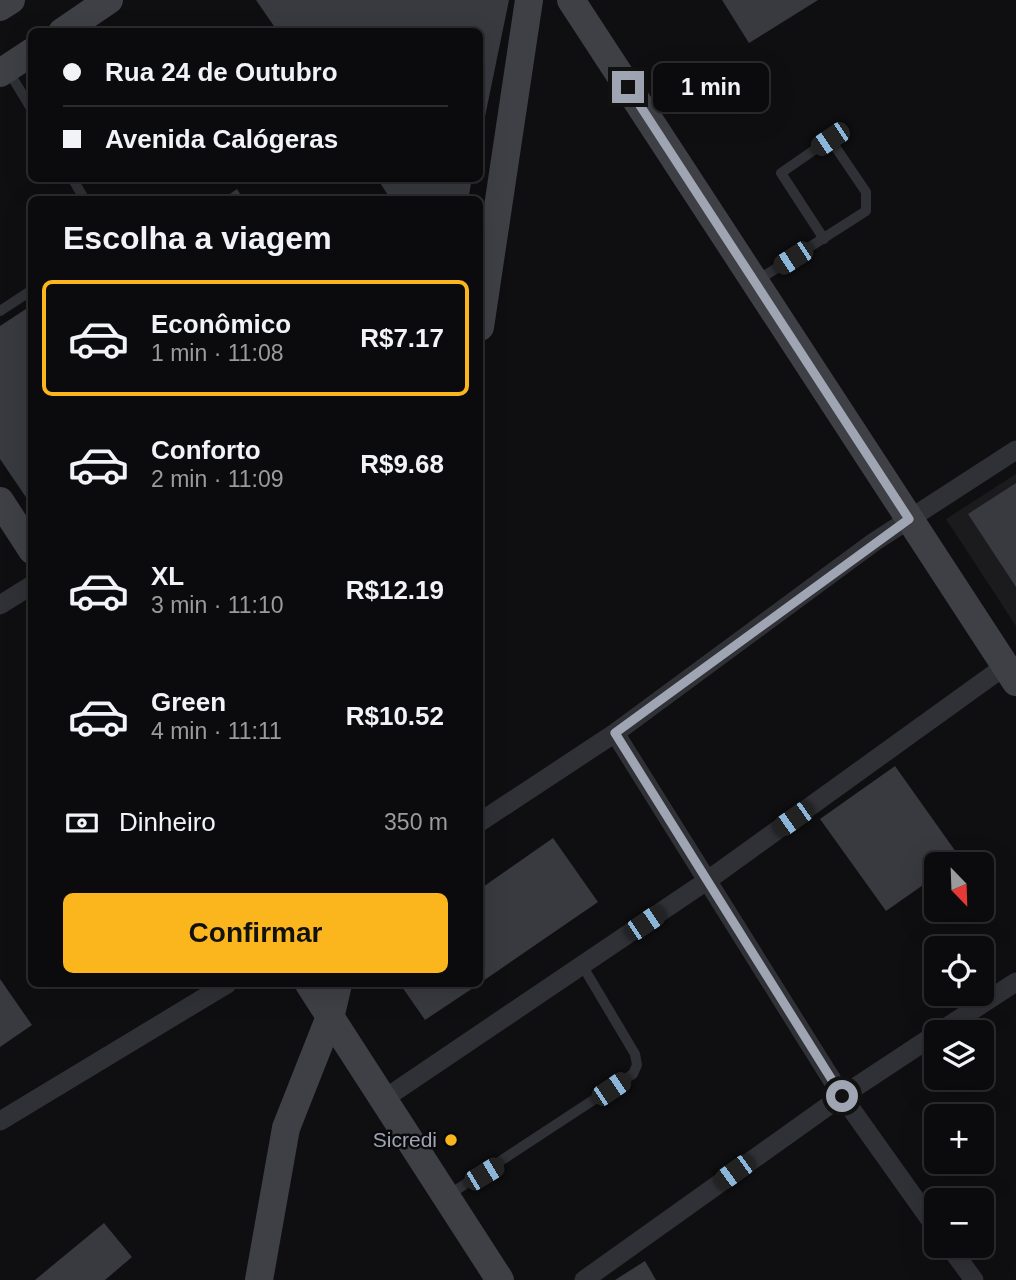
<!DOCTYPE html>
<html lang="pt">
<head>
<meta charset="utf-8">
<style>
	body { margin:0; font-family:Arial,sans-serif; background:#141416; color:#f1f3f6; height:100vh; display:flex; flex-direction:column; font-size:26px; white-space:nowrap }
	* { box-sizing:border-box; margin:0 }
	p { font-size:23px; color:#9a9b9d }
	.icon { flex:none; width:38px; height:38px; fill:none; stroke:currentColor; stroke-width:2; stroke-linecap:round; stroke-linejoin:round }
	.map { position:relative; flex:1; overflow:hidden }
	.drawer { position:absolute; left:28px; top:196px; width:455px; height:791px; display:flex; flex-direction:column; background:#0b0b0d; border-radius:10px; box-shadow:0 7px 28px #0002,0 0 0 2px #2b2b2e }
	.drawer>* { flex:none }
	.guide { position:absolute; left:28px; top:28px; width:455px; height:154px; border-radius:10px; box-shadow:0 7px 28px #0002,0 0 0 2px #2b2b2e; display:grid; align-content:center; height:154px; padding:0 35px; background:#0b0b0d }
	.needle { width:46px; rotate:157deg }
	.controls { position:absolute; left:924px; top:852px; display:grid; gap:14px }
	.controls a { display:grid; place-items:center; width:70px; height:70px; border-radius:10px; background:#0b0b0d; box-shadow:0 7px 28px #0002,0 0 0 2px #2b2b2e; font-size:35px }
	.end { position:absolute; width:32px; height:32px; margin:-16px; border:9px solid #9fa5b3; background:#111; box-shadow:0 0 0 4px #111 }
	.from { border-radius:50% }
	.bubble { position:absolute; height:49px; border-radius:10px; background:#0b0b0d; box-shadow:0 7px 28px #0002,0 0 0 2px #2b2b2e; font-size:23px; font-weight:600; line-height:49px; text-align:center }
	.car { position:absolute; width:21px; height:42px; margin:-21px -10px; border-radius:9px; box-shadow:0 0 5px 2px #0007; background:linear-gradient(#222 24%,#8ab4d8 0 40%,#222 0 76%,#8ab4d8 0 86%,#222 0) }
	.guide b { display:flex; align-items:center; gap:24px; height:66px; font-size:26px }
	.guide b+b { border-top:2px solid #2b2b2e }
	.guide i { width:18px; height:18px; background:#f1f3f6 }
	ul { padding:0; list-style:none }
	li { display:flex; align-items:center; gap:21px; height:116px; margin:0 14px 10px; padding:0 21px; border:4px solid transparent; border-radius:10px }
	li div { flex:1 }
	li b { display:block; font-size:26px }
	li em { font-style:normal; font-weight:600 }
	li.current { border-color:#fbb51d }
	li>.icon { width:63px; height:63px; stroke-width:1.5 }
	h2 { padding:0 35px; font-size:32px; line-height:84px }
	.pay { display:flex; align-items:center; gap:18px; height:77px; padding:0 35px; font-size:26px }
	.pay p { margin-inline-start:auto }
	.primary-button { display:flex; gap:14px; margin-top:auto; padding:14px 35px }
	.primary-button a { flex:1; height:80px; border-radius:10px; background:#fbb51d; color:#111; font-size:28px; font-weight:600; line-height:80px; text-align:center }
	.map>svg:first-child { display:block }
</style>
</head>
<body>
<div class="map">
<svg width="1016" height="1280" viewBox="0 0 1016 1280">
	<rect width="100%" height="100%" fill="#0f0f11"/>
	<path fill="#1b1b1e" d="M1016,474V626L946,519Z"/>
	<path fill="#383a3f" d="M256,0H509L481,136L480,32H278Z
		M722,0H818L749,43Z
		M377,178H472L468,200H391Z
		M237,189L244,200H221Z
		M32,305V506L0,459V326Z
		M1016,483V587L968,514Z
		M895,766L961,859L953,864H936V876L886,911L820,819Z
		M553,838L598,902L480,983V889Z
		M0,979L32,1025L0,1047Z
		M400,984H479L425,1020Z
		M104,1223L132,1257L105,1280H35Z
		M645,1261L656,1280H615Z"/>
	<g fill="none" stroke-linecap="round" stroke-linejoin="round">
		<path stroke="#303136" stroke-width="10" d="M9,72L32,110
			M72,178L85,200
			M758,280L866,211V192L830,139L781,173L824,239
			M0,311L32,290
			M447,1196L633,1074L637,1065L635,1054L582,965"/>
		<path stroke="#303136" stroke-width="19" d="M0,605L32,585
			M615,733L842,1096L936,1228
			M480,822L615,733L874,542L1016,450
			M939,1032L1016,982
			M384,1099L708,880L1005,666
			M0,1121L227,984
			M949,1246L974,1280
			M584,1280L842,1096L936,1034"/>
		<path stroke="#3e4046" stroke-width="28" d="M571,0L1016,682
			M0,7L11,0
			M62,32L109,0
			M0,73L32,52
			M480,327L529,0
			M0,501L32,550
			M309,984L500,1280
			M259,1280L286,1128L331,1014L338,984"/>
	</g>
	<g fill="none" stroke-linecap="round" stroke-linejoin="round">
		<path stroke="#9fa5b3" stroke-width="9" d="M628,87L909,519L615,733L842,1096"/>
	</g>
	<circle fill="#fbb51d" stroke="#0a0a0c" stroke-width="2.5" cx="451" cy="1140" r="7"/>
	<g text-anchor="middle" stroke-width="5" stroke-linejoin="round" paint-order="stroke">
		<g font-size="21" fill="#9fa5b3" stroke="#0a0a0c" text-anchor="end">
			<text x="437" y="1147">Sicredi</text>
		</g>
	</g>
</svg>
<div class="controls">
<a><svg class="needle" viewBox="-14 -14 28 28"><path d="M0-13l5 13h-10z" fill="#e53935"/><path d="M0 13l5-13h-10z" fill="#9a9b9d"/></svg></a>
<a><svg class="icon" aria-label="locate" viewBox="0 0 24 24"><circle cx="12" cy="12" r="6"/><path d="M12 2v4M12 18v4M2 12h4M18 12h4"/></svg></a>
<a><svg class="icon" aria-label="layers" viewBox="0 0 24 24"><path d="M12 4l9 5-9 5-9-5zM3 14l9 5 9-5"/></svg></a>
<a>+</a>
<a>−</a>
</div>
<i class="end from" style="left:842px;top:1096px"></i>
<i class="end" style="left:628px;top:87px"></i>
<div class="bubble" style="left:653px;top:63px;width:116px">1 min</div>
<i class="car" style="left:830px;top:139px;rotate:236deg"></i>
<i class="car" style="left:793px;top:258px;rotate:237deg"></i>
<i class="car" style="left:793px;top:819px;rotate:235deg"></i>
<i class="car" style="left:645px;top:923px;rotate:56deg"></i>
<i class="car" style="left:611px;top:1089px;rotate:56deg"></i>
<i class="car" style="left:734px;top:1172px;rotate:234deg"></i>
<i class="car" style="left:484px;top:1174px;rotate:59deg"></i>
<div class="guide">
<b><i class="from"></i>Rua 24 de Outubro</b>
<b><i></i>Avenida Calógeras</b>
</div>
<section class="drawer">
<h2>Escolha a viagem</h2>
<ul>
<li class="current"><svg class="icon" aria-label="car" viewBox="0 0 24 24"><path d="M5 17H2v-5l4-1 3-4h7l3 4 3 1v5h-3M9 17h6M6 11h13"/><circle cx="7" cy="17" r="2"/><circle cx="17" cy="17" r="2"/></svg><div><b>Econômico</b><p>1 min · 11:08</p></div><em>R$7.17</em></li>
<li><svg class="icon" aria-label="car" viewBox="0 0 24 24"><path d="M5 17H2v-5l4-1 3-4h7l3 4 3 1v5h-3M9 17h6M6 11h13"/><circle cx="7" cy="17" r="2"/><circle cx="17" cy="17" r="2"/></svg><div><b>Conforto</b><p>2 min · 11:09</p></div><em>R$9.68</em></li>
<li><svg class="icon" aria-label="car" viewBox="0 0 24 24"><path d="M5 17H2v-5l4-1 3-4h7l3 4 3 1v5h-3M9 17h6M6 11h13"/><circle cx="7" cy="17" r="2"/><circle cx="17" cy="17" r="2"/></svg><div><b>XL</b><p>3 min · 11:10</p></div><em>R$12.19</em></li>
<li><svg class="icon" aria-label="car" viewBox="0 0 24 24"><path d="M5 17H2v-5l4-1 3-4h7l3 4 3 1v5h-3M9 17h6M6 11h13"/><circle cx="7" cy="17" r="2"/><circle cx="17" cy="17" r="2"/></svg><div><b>Green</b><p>4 min · 11:11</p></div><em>R$10.52</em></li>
</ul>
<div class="pay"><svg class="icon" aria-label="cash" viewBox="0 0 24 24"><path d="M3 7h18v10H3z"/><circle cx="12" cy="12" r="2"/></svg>Dinheiro<p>350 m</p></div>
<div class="primary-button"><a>Confirmar</a></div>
</section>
</div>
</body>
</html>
